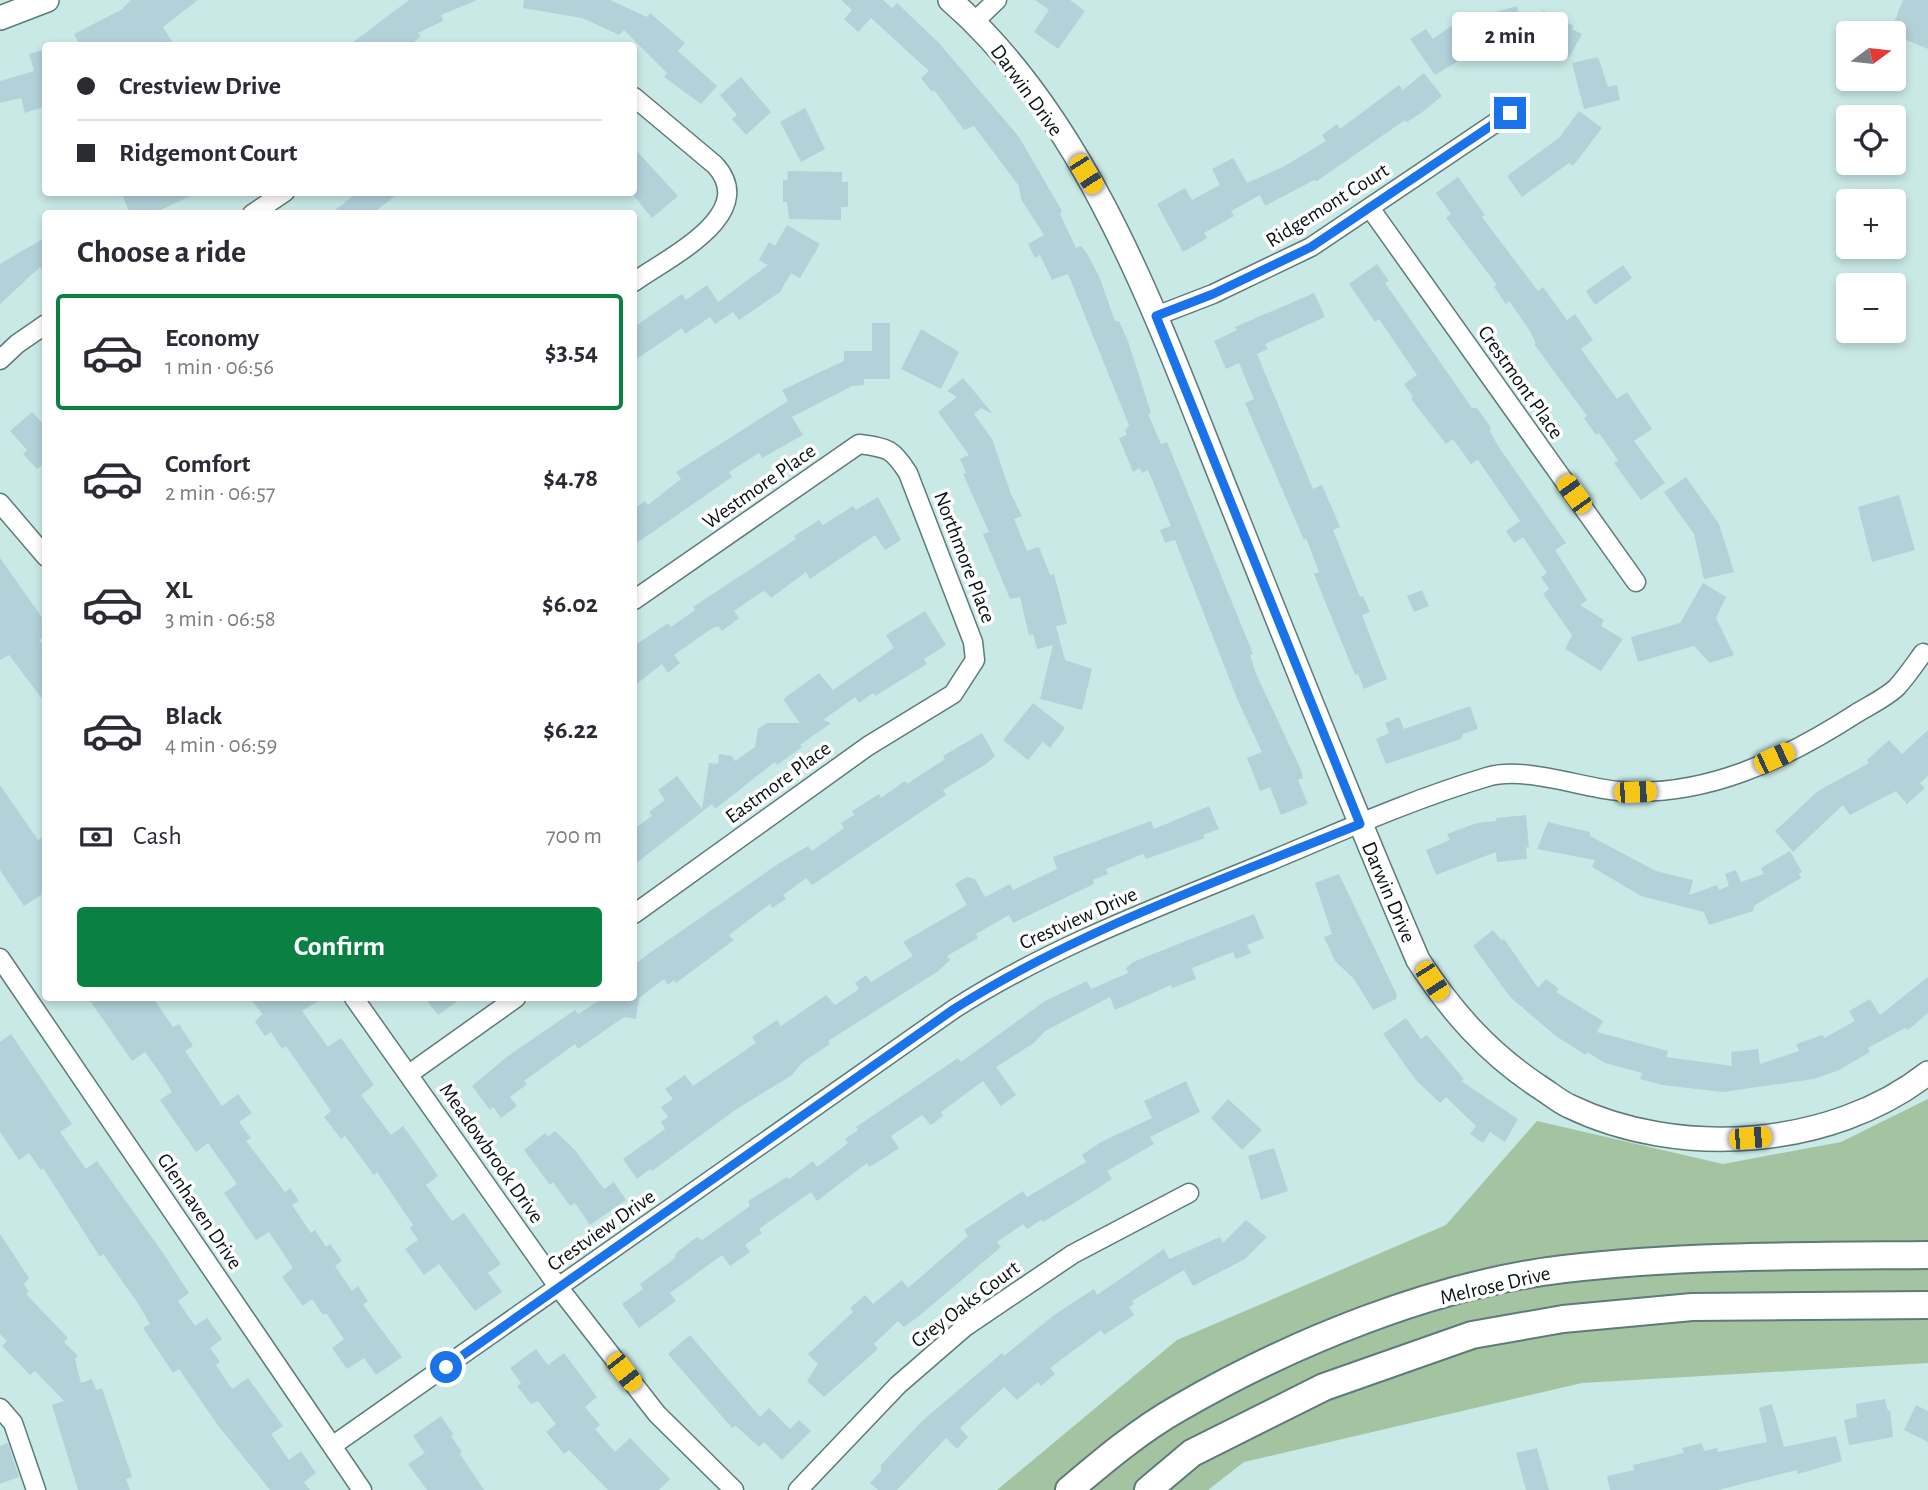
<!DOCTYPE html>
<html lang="en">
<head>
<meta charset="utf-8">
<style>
	body { margin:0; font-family:"Alegreya Sans",sans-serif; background:#f7f7f7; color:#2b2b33; height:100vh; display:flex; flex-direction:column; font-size:26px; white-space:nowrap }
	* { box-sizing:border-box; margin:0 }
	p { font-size:23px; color:#7c7c81 }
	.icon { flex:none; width:38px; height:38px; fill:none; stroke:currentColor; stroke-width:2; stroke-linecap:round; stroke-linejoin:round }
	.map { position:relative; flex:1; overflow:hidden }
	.sheet { position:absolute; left:42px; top:210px; width:595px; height:791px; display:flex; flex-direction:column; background:#fff; border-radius:7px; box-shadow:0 4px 10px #0003 }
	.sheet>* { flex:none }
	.hud { position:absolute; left:42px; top:42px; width:595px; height:154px; border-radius:7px; box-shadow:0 4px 10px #0003; display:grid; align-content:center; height:154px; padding:0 35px; background:#fff }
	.needle { width:46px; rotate:75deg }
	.controls { position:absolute; left:1836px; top:21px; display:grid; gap:14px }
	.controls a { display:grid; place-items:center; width:70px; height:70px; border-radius:7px; background:#fff; box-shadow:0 4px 10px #0003; font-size:35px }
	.end { position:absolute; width:32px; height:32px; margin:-16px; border:9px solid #1a73e8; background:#fff; box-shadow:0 0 0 4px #fff }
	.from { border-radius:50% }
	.bubble { position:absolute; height:49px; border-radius:7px; background:#fff; box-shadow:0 4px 10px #0003; font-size:23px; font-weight:700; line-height:49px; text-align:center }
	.car { position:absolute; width:21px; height:42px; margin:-21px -10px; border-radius:9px; box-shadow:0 0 5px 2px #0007; background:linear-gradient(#f5c518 24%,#345 0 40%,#f5c518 0 76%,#345 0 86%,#f5c518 0) }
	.hud b { display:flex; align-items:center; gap:24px; height:66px; font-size:26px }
	.hud b+b { border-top:2px solid #e1e1e2 }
	.hud i { width:18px; height:18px; background:#2b2b33 }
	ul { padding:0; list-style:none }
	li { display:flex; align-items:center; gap:21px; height:116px; margin:0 14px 10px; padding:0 21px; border:4px solid transparent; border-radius:7px }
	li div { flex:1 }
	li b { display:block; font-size:26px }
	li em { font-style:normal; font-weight:700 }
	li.selected { border-color:#0b8043 }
	li>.icon { width:63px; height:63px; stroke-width:1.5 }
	h2 { padding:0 35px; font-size:32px; line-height:84px }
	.pay { display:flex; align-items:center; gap:18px; height:77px; padding:0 35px; font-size:26px }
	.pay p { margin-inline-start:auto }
	.primary-button { display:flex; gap:14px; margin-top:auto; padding:14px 35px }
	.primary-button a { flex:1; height:80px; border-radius:7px; background:#0b8043; color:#fff; font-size:28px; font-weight:700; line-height:80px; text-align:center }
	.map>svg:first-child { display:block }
</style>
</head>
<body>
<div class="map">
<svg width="1928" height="1490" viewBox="0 0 1928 1490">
	<rect width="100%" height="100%" fill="#c9e9e7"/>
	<path fill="#a4c3a1" d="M1928,1099V1363L1582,1383L1244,1462L1208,1490H997L1177,1340L1446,1225L1537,1121L1723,1164L1841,1142Z"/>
	<path fill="#b3d1d9" d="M131,0H198L163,27L175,46H80L74,34L121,10Z
		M409,0H477L441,15L443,21L418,33L421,36L409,46H348Z
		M524,0H610L647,17L650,13L685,43L678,51L717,86L701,104L664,77L667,73L624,30L619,35L582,18L523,8Z
		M841,0H883L892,8L897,3L939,43L1019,137L1062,211L1060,214L1076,248L1081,246L1086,252L1099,276L1115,321H1119L1129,344L1151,413L1148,414L1161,444L1167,442L1253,654L1250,655L1257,676L1301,770L1303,778L1298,780L1308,804L1281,815L1270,787L1260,791L1247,758L1262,752L1238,701L1175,540L1165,543L1160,530L1171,526L1148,470L1142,473L1140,468L1133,472L1119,438L1127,435L1125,431L1129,425L1068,274L1052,280L1040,255L1035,258L1028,244L1044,235L1021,199L1019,186L974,126L964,130L934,90L932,92L921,78L929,71L871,18L858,32L844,19L852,10Z
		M1035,0H1070L1085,11L1058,49L1034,32L1049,10Z
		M1903,0H1928V49L1890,33Z
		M1517,6L1524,35L1485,45L1435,75L1410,39L1426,29L1433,39L1454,24Z
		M1543,10L1574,26L1572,29L1582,34L1569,58L1530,35Z
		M46,49V106L25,113L21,98L0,103V81L34,71L29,54Z
		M1598,57L1608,87L1617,85L1620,100L1584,109L1572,63Z
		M1424,73L1442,96L1421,113L1407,122L1405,120L1317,181L1314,180L1265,206L1260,195L1231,211L1234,216L1204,233L1207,238L1183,252L1157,204L1185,188L1192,200L1220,185L1212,169L1233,158L1247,183L1283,167L1326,141L1322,135L1337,124L1340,129L1399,85L1403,90Z
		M741,77L771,112L746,135L732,119L737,115L720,95Z
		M805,108L825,149L801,162L780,122Z
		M1579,111L1602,128L1573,166L1569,163L1522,197L1507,176L1559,138Z
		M634,148L678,196L652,218L634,196Z
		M788,171L842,172V182H848V207H841V220L789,219L787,202H783V180H787Z
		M1458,177L1485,215L1482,217L1538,291L1543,287L1567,320L1575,314L1593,340L1581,349L1617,399L1627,392L1652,429L1634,441L1665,483L1641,500L1614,463L1618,460L1599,433L1596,435L1584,418L1587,416L1534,344L1536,343L1528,328L1509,301L1506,304L1494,287L1497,285L1446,218L1451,214L1436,193Z
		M121,192H199L152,214H130Z
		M358,192H400L372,214H330Z
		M787,225L820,244L800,278L791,273L780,292L739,320L733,312L715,324L710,317L685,334L682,328L634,361V327L682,294L686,300L707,285L718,302L768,265L759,260L769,242L775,246Z
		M46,237V276L40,267L0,304V264Z
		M1377,264L1389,281L1385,283L1472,408H1477L1491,428L1490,431L1498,446L1566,543L1555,550L1587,600L1580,605L1604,620L1601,626L1623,639L1601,671L1565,649L1572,635L1543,594L1549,589L1541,577L1547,573L1523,537L1514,543L1506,531L1520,521L1478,460L1471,464L1453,439L1446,444L1411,399L1413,397L1404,384L1417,375L1379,319L1375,322L1349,284Z
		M1623,265L1632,278L1595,305L1586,291Z
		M1314,293L1325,317L1265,344L1268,349L1257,354L1313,489L1322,485L1340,527L1333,530L1360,597L1363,596L1370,612L1362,615L1387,679L1364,689L1358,674L1355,675L1314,574L1319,572L1306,538L1304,540L1245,403L1254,399L1239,363L1226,369L1214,341L1237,330L1235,327Z
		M872,323H890V379H864V385L852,386L792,417L803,435L762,458L759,453L729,472L732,477L634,545V509L645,501L648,505L681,479L676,472L788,401L782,390L844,361V351H872Z
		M921,329L959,352L941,389L901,369Z
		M963,378L993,414L981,408L974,414L992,439L1011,494L1022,516L1014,519L1027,551L1039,547L1050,575L1054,574L1067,624L1056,626L1065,660L1092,669L1082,710L1040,699L1053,645L1037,649L1033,634L1029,635L1020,597L1010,599L983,534L989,532L963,474L966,473L960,459L969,455L938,412L957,397L947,391Z
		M32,412L46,427V462L37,469L23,454L27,450L10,431Z
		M1686,477L1719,524L1734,572L1704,579L1694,534L1664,492Z
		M1899,495L1915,550L1872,562L1858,507Z
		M878,497L901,540L885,550L875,535L810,579L806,572L771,598L765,591L760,593L734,611L739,618L722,631L718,626L711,629L674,655L680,663L668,673L662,664L634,686V646L668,623L671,627L695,610L693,607L796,539L794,536L819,520L823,525L853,506L856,510Z
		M0,558L46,623V635L39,640L46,649V704L9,655L0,660Z
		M1703,583L1726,597L1716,618L1734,655L1710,663L1694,646L1638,662L1631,637L1680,623Z
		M1422,590L1429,606L1414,612L1407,596Z
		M925,611L946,645L924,659L927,664L875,696L873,693L859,703L855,697L823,720L831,723L800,745L802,747L777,765L775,762L715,809L712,804L634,865V829L652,816L649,812L665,800L658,790L677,776L702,809L709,763L718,764L719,754L732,756L735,761L755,747L758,729L767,723H800L783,699L819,673L833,690L894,648L886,635Z
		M1033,703L1065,728L1050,748L1043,742L1028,760L1003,740Z
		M1470,706L1478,729L1463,734L1461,739L1386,764L1376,739L1389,733L1385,723L1399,717L1404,729Z
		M1928,730V776L1920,783L1925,788L1907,804L1896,791L1850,815L1843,805L1793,852L1775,831L1818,791L1869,763L1867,760L1889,740L1902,754Z
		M982,733L995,756L986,764L943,790L946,795L812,885L806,878L783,895L786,899L772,908L770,904L729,935L734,940L676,983L674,980L668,985L664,979L639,998L636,1019L624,1017L578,1049L575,1044L524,1081L527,1084L510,1097L517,1106L501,1118L493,1107L490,1110L472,1086L508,1056L575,1010L578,1014L603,998H634V965L648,954L778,864L808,846L812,851L844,828L841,823L854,815L852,811L879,794L881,798L905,781L907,784L945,759L943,756Z
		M0,785L38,840L46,835V892L24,906L0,870Z
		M1209,806L1219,829L1203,835L1205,838L1146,859L1143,854L1106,869L1108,874L1093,880L1094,884L1013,923L1009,915L976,934L978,938L947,956L950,960L937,972L828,1041L830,1044L803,1062L791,1076L738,1108L652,1171L650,1169L637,1179L623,1159L665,1129L661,1122L668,1117L661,1107L673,1099L665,1089L685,1075L693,1086L756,1043L752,1037L777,1020L781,1026L826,995L835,1005L859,989L855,983L866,975L871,982L913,956L903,942L967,905L955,884L967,877L975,879L985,897L1010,884L1013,890L1057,869L1053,857L1151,821L1154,829Z
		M1526,815L1529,848L1526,847L1527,859L1497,862L1496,852L1436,875L1426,850L1450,840L1447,834L1477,823L1496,821V818Z
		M1548,822L1590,832V836L1656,871L1693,880L1689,895L1717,885L1719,890L1729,886L1725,874L1736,870L1741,882L1764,874L1761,868L1790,851L1802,872L1799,874L1801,878L1755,905L1753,911L1709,925L1704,912L1641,896L1592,867L1595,860L1537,849Z
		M1339,874L1397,995L1396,999L1373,1010L1354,979L1335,961L1324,937L1332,934L1315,883Z
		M1254,914L1264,938L1247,945L1251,953L1236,959L1233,952L1192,968L1196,979L1172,988L1171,985L1115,1010L1110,997L1045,1031L1034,1043L996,1067L1016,1095L1001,1106L983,1081L941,1112L943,1116L931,1125L922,1115L891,1136L899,1148L881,1160L869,1167L867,1163L817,1201L811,1192L759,1229L762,1233L745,1245L750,1252L730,1266L722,1255L670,1293L676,1301L639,1328L622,1304L643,1289L640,1284L674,1259L676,1253L697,1237L702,1240L750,1206L748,1201L787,1177L789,1179L813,1161L817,1167L848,1143L845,1139L858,1130L856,1127L958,1058L961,1062L1045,1001L1087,981L1091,989L1128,973L1126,968L1133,962Z
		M1493,930L1501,940L1504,939L1538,988L1546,979L1559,989L1556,992L1603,1021L1597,1032L1668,1051L1666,1057L1732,1066L1731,1052L1758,1049L1760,1064L1799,1051L1796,1044L1823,1035L1824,1038L1855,1021L1849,1011L1870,999L1880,1015L1928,977V1013L1908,1030L1905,1028L1868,1048L1870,1052L1839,1070L1814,1079L1723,1092L1662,1085L1640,1079L1642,1073L1605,1063L1587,1052L1586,1055L1557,1037L1510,997L1473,946Z
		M88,998H153L173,1027L179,1024L193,1046L185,1051L222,1106L238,1094L252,1113L239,1122L251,1138L246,1141L285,1192L290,1188L299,1201L292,1205L311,1233L315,1230L326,1247L330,1244L342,1261L335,1266L352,1291L358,1286L368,1301L363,1305L402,1357L376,1375L364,1358L347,1369L332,1348L344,1339L326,1313L323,1315L312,1299L303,1306L282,1277L293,1268L269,1232L256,1240L224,1193L237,1184L208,1143L196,1152L160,1100L172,1092L163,1077L145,1052L132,1061Z
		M250,998H323L302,1011L328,1047L341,1038L374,1085L361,1095L391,1135L403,1126L419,1148L438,1176L426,1185L452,1221L464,1213L501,1264L488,1273L502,1292L475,1311L439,1264L424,1275L405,1249L418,1240L410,1228L413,1225L377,1172L374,1175L345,1136L341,1139L324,1117L331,1111L286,1046L282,1049L271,1032L265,1036L255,1022L262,1014Z
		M425,998H462L438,1015Z
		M1406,1018L1421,1039L1427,1035L1464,1079L1461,1081L1518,1119L1505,1142L1490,1132L1483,1143L1470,1134L1476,1126L1446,1097L1440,1103L1415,1079L1383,1034Z
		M11,1034L72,1124L60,1132L86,1169L97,1161L163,1253L189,1293L178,1301L195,1326L207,1318L222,1339L210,1348L220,1362L216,1365L232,1389L248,1378L283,1426L271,1434L289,1460L301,1451L316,1473L304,1482L310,1490H270L217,1424L179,1369L173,1373L143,1328L150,1324L137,1302L103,1254L100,1257L43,1168L41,1170L29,1153L19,1160L0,1132V1042Z
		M1186,1081L1200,1112L1150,1137L1154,1144L1107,1171L1112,1179L1095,1190L1043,1222L1041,1220L1027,1229L1023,1224L997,1242L1001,1247L919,1316L904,1327L898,1321L874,1344L878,1349L824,1397L807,1381L818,1364L808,1354L853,1312L850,1308L865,1295L873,1304L902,1280L908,1288L968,1236L964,1230L1023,1191L1027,1197L1086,1162L1082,1155L1101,1142L1152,1118L1144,1101Z
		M1228,1099L1262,1130L1242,1150L1211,1118Z
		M555,1131L574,1149L604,1189L614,1182L626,1200L590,1225L575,1203L570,1206L553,1182L550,1185L524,1150L545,1133L548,1137Z
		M1274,1148L1288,1191L1261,1200L1248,1156Z
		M1246,1220L1267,1237L1245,1259L1193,1286L1184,1270L1132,1301L1134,1304L1129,1307L1134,1315L1104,1335L1101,1330L1050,1368L1055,1374L1041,1386L1038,1382L1017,1400L1004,1387L960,1428L968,1437L957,1449L946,1438L897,1490H878L870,1483L881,1471V1465L922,1421L1002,1353L1004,1356L1054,1315L1094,1289L1097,1295L1164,1249L1169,1259L1220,1237L1223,1243Z
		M0,1234L29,1278L24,1284L29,1292L26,1294L68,1338L64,1342L78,1356L75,1359L81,1383L92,1379L96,1390L102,1388L132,1477L126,1479L130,1490H78L52,1405L64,1401L35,1371L30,1375L2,1346L7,1341L0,1334Z
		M690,1335L760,1417L769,1408L790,1429L799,1420L811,1431L782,1460L764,1442L759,1447L736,1426L732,1428L668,1354Z
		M536,1349L548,1365L564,1353L597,1397L585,1407L600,1425L595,1429L615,1452L630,1438L670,1479L659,1490H608L569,1450L564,1454L546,1432L556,1424L538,1401L531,1404L517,1386L521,1383L510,1368Z
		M1885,1399L1888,1411L1890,1410L1893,1437L1849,1445L1844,1420L1857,1417L1856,1404Z
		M1772,1404L1784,1447L1836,1436L1842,1461L1798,1474L1797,1470L1718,1490H1610L1607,1476L1634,1470L1633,1465L1684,1453L1682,1448L1702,1443L1704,1451L1717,1448L1718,1452L1767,1442L1759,1408Z
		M1916,1405L1928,1411V1442L1904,1430Z
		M441,1416L453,1434L451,1436L462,1452L460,1454L484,1490H427L408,1464L425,1453L413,1436Z
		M8,1443L19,1477L0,1484V1446Z
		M1537,1448L1549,1490H1526L1516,1453Z"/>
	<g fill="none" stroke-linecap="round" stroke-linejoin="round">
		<defs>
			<path id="minor" d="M975,21L997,0
				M634,97L715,165C760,214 669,257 634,282
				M1370,208L1636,582
				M252,214L285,192
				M1156,316L1213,294L1311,247L1510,113
				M0,360L17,344L46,324
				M0,503L46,557
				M634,600L859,444C888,448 892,448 908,473L973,642L975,660L953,694L868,746L634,914
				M0,958L362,1490
				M354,998L559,1288L657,1414L734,1490
				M409,1074L516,998
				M0,1408L13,1423L36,1490
				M332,1446L954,1009C1049,948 1153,909 1258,866C1333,835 1409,800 1487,777C1524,766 1579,787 1618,791C1705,798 1786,759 1857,713C1870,705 1887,697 1897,687C1907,676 1915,664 1923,653
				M798,1490L898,1385L965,1327L1073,1254L1189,1193"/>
			<path id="tertiary" d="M950,0C1094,125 1164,338 1234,510C1294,661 1354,811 1418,960C1451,1011 1487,1052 1538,1086C1548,1092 1558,1101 1569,1106C1678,1159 1831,1149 1928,1073
				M0,18L47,0"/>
			<path id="secondary" d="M1069,1490C1103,1461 1140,1430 1179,1408C1291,1343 1435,1284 1564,1269C1685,1255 1806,1256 1928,1255
				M1148,1490L1192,1453L1324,1387L1472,1335L1563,1319L1692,1307L1928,1305"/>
		</defs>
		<use href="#minor" stroke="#5d7b78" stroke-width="21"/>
		<use href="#tertiary" stroke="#5d7b78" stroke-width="26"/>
		<use href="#secondary" stroke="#5d7b78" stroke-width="30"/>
		<use href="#minor" stroke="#fff" stroke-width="18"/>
		<use href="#tertiary" stroke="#fff" stroke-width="23"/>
		<use href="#secondary" stroke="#fff" stroke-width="26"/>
	</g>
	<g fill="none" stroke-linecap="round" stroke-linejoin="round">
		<path stroke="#1a73e8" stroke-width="9" d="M446,1367L954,1009C1080,929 1222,880 1360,824L1156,316L1213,294L1311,247L1510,113"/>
	</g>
	<g text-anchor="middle" stroke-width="7" stroke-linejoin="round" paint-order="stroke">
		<g font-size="21" fill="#071211" stroke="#fff">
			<text transform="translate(1027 90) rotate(54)" y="7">Darwin Drive</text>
			<text transform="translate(1327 205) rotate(-32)" y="7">Ridgemont Court</text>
			<text transform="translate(1521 382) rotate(55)" y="7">Crestmont Place</text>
			<text transform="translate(759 486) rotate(-35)" y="7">Westmore Place</text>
			<text transform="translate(965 557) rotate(69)" y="7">Northmore Place</text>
			<text transform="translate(778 782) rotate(-36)" y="7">Eastmore Place</text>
			<text transform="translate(1389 892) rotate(67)" y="7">Darwin Drive</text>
			<text transform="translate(1078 918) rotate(-24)" y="7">Crestview Drive</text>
			<text transform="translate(492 1153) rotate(55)" y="7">Meadowbrook Drive</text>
			<text transform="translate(200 1211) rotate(56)" y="7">Glenhaven Drive</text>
			<text transform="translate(601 1230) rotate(-35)" y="7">Crestview Drive</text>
			<text transform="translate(1495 1285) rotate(-13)" y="7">Melrose Drive</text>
			<text transform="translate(965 1304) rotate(-37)" y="7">Grey Oaks Court</text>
		</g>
	</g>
</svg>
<div class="controls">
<a><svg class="needle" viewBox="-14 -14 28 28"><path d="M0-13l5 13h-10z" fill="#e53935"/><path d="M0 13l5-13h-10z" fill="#7c7c81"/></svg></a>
<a><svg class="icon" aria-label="locate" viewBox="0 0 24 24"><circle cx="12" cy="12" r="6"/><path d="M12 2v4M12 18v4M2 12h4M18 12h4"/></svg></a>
<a>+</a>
<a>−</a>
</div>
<i class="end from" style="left:446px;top:1367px"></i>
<i class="end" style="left:1510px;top:113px"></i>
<div class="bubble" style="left:1452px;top:12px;width:116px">2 min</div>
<i class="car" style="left:1086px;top:174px;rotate:147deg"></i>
<i class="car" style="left:1574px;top:494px;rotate:324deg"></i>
<i class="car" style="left:1774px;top:758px;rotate:65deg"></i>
<i class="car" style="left:1635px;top:792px;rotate:88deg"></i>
<i class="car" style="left:1432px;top:981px;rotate:147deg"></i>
<i class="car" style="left:1750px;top:1138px;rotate:85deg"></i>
<i class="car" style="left:624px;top:1372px;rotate:142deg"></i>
<div class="hud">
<b><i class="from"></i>Crestview Drive</b>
<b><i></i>Ridgemont Court</b>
</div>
<section class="sheet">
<h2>Choose a ride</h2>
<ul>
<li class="selected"><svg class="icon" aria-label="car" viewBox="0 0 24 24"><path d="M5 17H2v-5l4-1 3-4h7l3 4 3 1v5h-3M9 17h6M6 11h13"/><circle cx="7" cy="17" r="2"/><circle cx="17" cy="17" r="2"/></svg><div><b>Economy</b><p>1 min · 06:56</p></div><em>$3.54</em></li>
<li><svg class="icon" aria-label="car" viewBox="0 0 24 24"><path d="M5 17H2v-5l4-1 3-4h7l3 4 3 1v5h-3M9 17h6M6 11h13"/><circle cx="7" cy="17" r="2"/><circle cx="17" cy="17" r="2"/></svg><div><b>Comfort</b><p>2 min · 06:57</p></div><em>$4.78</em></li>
<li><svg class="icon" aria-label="car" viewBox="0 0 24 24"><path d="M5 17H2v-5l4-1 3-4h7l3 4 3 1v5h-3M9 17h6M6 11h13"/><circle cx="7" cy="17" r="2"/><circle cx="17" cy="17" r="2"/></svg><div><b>XL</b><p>3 min · 06:58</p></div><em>$6.02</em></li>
<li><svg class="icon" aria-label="car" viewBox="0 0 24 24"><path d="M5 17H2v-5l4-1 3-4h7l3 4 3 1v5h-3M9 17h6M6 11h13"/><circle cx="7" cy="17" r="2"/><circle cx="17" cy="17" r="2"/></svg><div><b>Black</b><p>4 min · 06:59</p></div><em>$6.22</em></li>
</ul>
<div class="pay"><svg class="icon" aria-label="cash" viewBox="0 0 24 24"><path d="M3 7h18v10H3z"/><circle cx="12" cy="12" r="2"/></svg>Cash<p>700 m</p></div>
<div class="primary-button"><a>Confirm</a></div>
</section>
</div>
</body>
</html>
